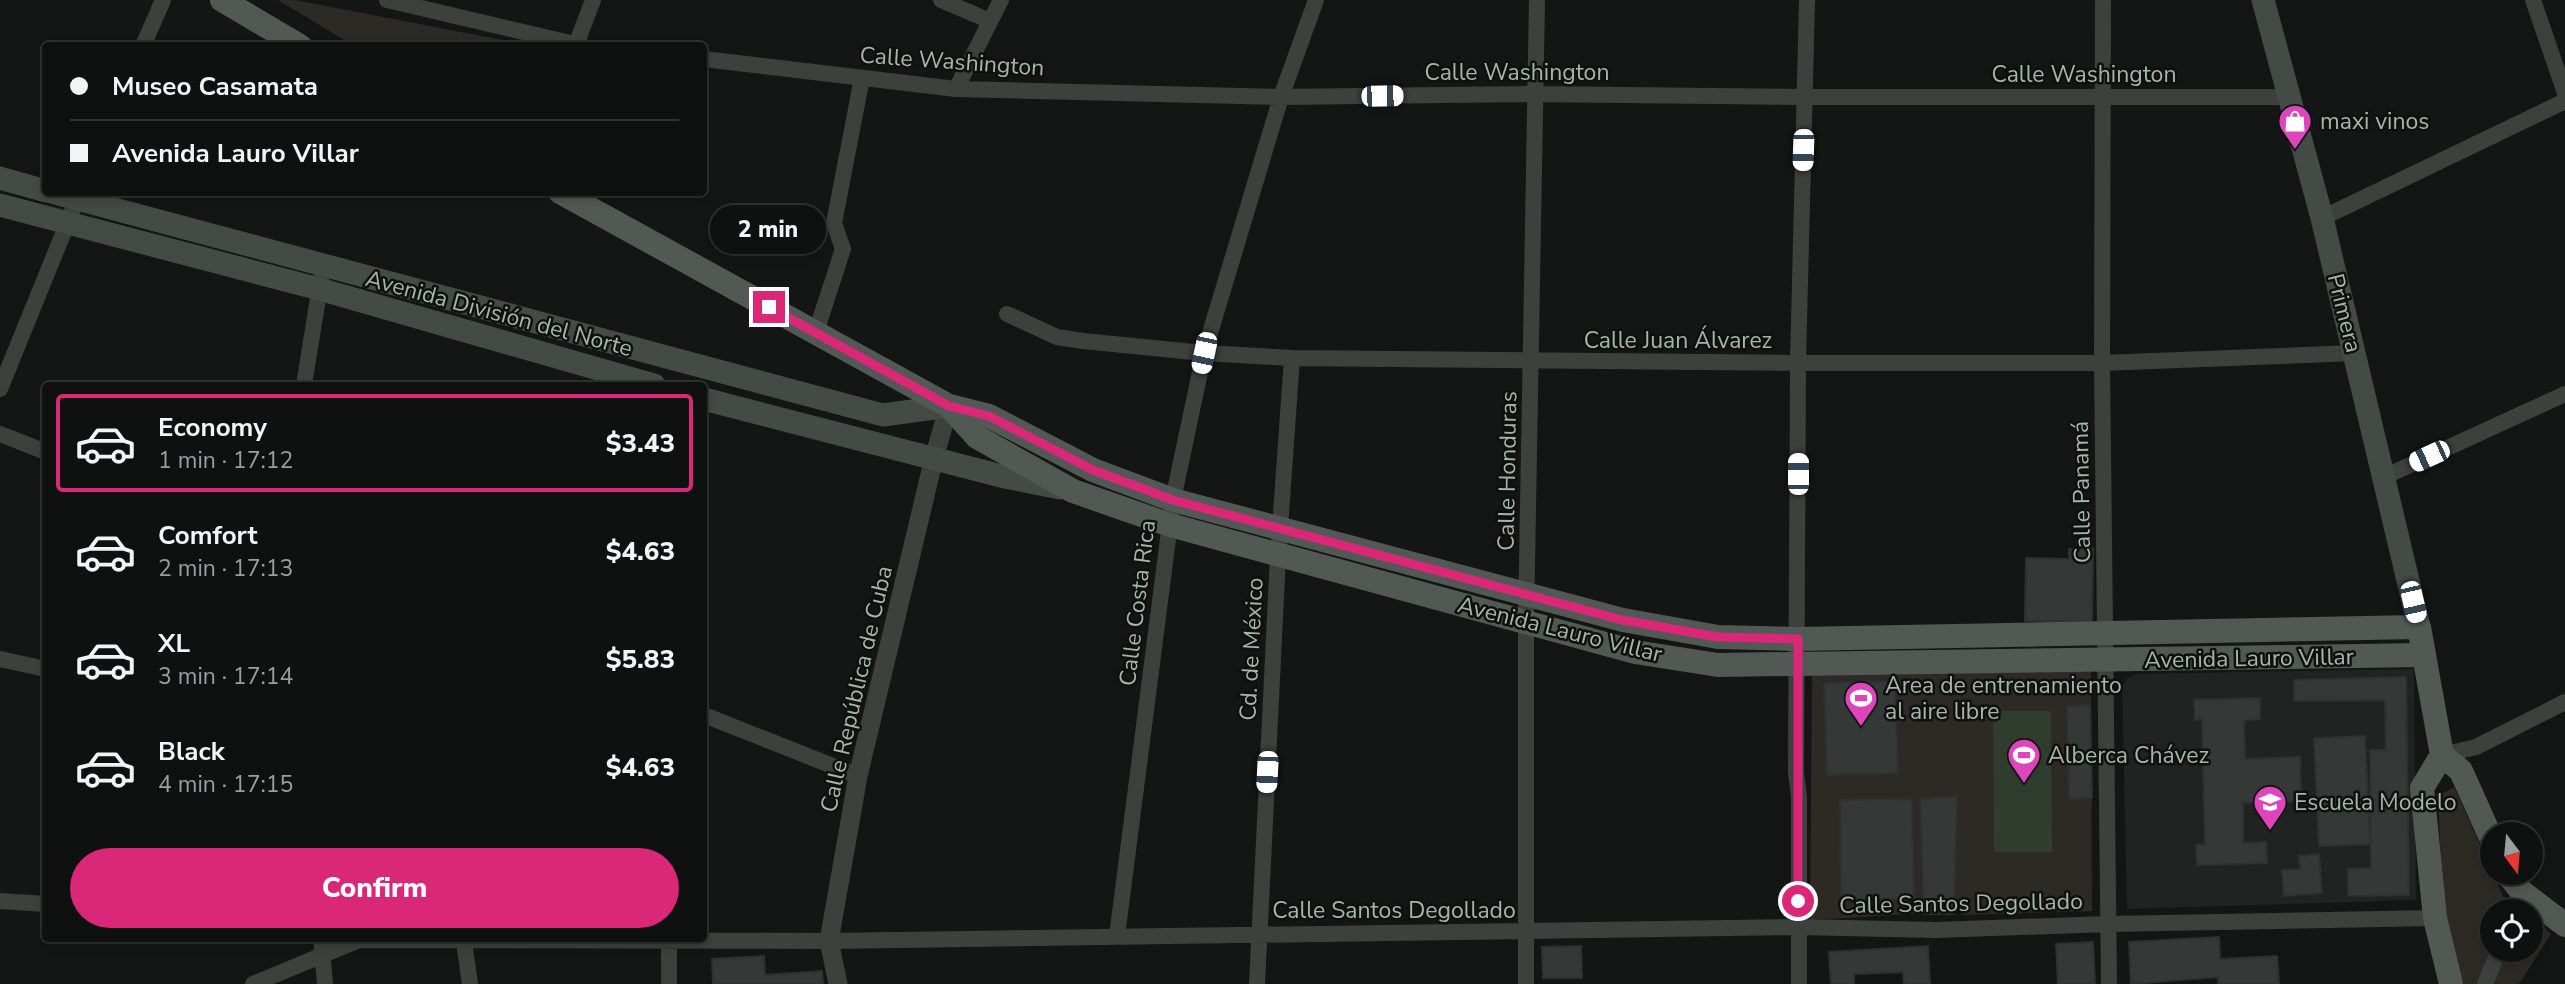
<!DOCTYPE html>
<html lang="en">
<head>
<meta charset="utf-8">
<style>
	body { margin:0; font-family:"Nunito Sans",sans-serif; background:#1d1e1e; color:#f1f3f6; height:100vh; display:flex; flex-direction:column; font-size:26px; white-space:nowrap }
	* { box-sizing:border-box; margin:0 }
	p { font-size:23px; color:#9b9d9f }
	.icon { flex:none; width:38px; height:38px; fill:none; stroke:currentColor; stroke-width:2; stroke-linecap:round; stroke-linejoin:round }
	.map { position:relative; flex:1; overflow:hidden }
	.details { position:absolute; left:42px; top:382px; width:665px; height:560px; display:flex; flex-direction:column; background:#0f1010; border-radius:7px; box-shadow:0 4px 10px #0003,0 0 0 2px #2f3030 }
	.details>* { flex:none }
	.banner { position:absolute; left:42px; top:42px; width:665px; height:154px; border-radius:7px; box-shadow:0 4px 10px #0003,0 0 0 2px #2f3030; display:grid; align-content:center; height:154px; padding:0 28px; background:#0f1010 }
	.needle { width:46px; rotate:164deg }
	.tools { position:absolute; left:2480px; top:822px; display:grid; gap:14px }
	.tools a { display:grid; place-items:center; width:63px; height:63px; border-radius:50%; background:#0f1010; box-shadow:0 4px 10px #0003,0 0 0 2px #2f3030; font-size:35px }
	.end { position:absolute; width:32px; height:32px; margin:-16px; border:9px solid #db2777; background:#fff; box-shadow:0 0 0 4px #fff }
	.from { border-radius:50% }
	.bubble { position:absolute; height:49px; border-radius:24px; background:#0f1010; box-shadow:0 4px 10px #0003,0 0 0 2px #2f3030; font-size:23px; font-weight:800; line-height:49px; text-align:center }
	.car { position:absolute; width:21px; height:42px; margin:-21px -10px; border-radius:9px; box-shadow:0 0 5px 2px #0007; background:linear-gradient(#fff 24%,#345 0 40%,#fff 0 76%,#345 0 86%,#fff 0) }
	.banner b { display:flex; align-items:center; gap:24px; height:66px; font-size:26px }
	.banner b+b { border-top:2px solid #2f3030 }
	.banner i { width:18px; height:18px; background:#f1f3f6 }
	ul { padding:12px 0 0; list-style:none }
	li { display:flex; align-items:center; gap:21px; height:98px; margin:0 14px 10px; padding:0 14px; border:4px solid transparent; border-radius:7px }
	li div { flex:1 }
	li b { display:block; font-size:26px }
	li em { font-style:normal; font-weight:800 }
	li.selected { border-color:#db2777 }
	li>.icon { width:63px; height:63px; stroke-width:1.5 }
	.button { display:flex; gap:14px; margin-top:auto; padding:14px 28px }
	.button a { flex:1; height:80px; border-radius:42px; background:#db2777; color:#fff; font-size:28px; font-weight:800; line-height:80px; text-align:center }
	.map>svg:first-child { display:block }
</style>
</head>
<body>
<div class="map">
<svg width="2565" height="984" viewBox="0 0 2565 984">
	<rect width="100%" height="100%" fill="#141615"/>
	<path fill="#202322" d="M2414,669L2416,900L2127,909L2122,687L2127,678L2136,674Z"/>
	<path fill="#2d2a25" d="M278,0H295L502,40L500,46L353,45Z
		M2091,670L2092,911L1962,915L1961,911L1810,920L1812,673Z
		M2454,787L2503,896L2523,912H2492V950H2530L2531,917L2551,934L2519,984H2462L2443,912L2438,796Z"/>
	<path fill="#2f3d2f" d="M1993,711H2051L2052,852H1994Z"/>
	<path fill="#343836" stroke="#2e3130" stroke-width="2" d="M2069,549H2093L2092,622L2025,621L2026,558L2069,559Z
		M2406,677L2409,895L2348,896V869L2371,868L2370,750H2386L2385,700L2294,701V680Z
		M1895,681L1898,773L1827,775L1824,683Z
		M2260,698V719L2244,720L2245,759L2300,757L2301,801L2243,803V843L2266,842L2267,863L2197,865L2196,845H2205L2202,719L2195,720L2194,700Z
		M2090,705L2092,798L2069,799L2067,706Z
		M2365,736L2370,844L2319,846L2314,738Z
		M1957,796L1954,914H1924L1920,799Z
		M1912,799L1914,899L1841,900L1840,800Z
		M2319,854L2322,893L2284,896L2282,870L2300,869L2299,856Z
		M2219,937L2220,959L2277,956L2279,984H2218V977L2131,984L2129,942Z
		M2093,942L2095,984H2058L2056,944Z
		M1581,946L1582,978H1543L1542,947Z
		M1928,946L1930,984H1904L1903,972L1854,974V984H1831L1829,952Z
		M764,956L765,975L822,971L823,984H713L712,959Z"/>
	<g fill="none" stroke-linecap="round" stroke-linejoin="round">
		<path stroke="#3d413e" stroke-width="16" d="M387,0L583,46
			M941,0L990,21
			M2103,0L2102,363L2109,984
			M2533,0L2565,93
			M576,45L593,0
			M143,46L163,0
			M704,59L956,89L1281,97L1534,94L1805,97H2290
			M956,89L1001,0
			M2322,218L2565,101
			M1007,314L1057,337L1083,341L1204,353L1292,358L1798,363H2102L2355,353
			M816,332L843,249L834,223L862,78
			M304,385L323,267
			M0,389L80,192
			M0,434L46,452
			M2384,477L2565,394
			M0,659L46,669
			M704,715L858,776
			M2442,755L2476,747L2565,702
			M0,901L46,904
			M2514,912L2522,892
			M1117,936L1173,500L1204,353L1281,97L1316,0
			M321,938L325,984
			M354,938L359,940L829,941L1798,927L1936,930L2108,924L2435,918
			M669,940V984
			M464,942L470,984
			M253,984L359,940
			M1257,984L1278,556L1292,358
			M1526,984V621L1537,0
			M1799,984V797L1796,773L1798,363L1807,0
			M2485,984L2499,950"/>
		<path stroke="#3d413e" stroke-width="19" d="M838,984L829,941L858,776L934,458L949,406"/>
		<path stroke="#444a46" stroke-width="23" d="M2263,0L2322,218L2419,627
			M0,178L46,191
			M51,192L883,415L949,406
			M0,205L319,289L654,385
			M704,399L1005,477L1060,488"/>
		<path stroke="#525954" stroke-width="24" d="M222,0L300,46
			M560,192L949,406L989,416L1093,470L1173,500L1623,620L1718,637L1798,639L2419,627L2442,755L2422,788L2435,918L2451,984
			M949,406L977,437L1073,491L1170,525L1635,652L1718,665L2424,655
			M2442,755L2461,771L2492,840
			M2507,873L2522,892L2565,925"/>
	</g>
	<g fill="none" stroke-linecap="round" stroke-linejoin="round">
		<path stroke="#db2777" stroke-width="9" d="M769,307L949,406L989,416L1093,470L1173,500L1622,620L1718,637L1798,639V901"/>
	</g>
	<defs>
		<symbol id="shop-pin" viewBox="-11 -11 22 30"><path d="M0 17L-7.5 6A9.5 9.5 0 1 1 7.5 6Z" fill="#de44bc" stroke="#0f1110"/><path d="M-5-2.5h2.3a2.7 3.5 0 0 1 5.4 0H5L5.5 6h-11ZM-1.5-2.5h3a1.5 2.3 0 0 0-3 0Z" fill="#fff"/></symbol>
		<symbol id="stadium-pin" viewBox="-11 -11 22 30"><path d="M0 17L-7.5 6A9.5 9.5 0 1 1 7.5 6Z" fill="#de44bc" stroke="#0f1110"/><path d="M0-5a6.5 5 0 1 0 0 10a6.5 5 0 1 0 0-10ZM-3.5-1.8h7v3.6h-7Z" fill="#fff"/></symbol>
		<symbol id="school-pin" viewBox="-11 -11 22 30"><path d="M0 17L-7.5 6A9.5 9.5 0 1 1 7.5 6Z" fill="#de44bc" stroke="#0f1110"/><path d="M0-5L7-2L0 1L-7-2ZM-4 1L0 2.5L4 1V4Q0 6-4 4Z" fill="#fff"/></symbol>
	</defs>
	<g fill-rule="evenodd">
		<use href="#shop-pin" x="2276" y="102" width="38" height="52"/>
		<use href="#stadium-pin" x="1842" y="679" width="38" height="52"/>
		<use href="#stadium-pin" x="2005" y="736" width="38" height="52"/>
		<use href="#school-pin" x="2251" y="783" width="38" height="52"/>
	</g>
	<g text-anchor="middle" stroke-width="5" stroke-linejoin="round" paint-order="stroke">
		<g font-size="23" fill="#a7b4ab" stroke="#0f1110">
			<text transform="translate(952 61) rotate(4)" y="8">Calle Washington</text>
			<text x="1517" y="80">Calle Washington</text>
			<text x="2084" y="82">Calle Washington</text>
			<text transform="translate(499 313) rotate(15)" y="8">Avenida División del Norte</text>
			<text transform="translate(2345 313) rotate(76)" y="8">Primera</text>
			<text x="1678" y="348">Calle Juan Álvarez</text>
			<text transform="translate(1507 471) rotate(-89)" y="8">Calle Honduras</text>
			<text transform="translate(2081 492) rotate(-91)" y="8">Calle Panamá</text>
			<text transform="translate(1137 603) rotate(-83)" y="8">Calle Costa Rica</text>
			<text transform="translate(1560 629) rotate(14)" y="8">Avenida Lauro Villar</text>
			<text transform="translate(1251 649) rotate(-87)" y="8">Cd. de México</text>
			<text transform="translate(2249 658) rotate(-1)" y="8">Avenida Lauro Villar</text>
			<text transform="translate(856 689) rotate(-77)" y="8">Calle República de Cuba</text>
			<text transform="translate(1961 903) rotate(-1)" y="8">Calle Santos Degollado</text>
			<text x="1394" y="918">Calle Santos Degollado</text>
		</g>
		<g font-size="23" fill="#a7b4ab" stroke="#0f1110" text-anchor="start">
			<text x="2320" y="129">maxi vinos</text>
			<text x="1885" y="693">Area de entrenamiento<tspan x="1885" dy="26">al aire libre</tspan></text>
			<text x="2048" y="763">Alberca Chávez</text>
			<text x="2294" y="810">Escuela Modelo</text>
		</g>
	</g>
</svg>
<div class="tools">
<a><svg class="needle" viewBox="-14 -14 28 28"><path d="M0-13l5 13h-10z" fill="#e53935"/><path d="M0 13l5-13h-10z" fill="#9b9d9f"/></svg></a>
<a><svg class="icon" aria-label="locate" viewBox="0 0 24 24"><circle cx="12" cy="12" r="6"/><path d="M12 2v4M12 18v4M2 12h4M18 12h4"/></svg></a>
</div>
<i class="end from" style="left:1798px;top:901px"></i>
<i class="end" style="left:769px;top:307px"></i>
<div class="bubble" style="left:710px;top:205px;width:116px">2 min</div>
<i class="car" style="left:1382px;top:96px;rotate:89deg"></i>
<i class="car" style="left:1803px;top:150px;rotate:182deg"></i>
<i class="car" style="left:1204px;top:353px;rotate:192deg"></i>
<i class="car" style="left:2429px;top:456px;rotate:245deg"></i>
<i class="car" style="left:1798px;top:474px;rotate:0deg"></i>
<i class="car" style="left:2413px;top:602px;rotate:167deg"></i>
<i class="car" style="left:1267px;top:772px;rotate:183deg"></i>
<div class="banner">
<b><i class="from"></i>Museo Casamata</b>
<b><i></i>Avenida Lauro Villar</b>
</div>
<section class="details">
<ul>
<li class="selected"><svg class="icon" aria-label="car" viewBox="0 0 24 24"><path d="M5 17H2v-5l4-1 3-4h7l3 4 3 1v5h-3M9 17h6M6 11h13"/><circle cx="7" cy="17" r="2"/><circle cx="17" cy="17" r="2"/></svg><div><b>Economy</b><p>1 min · 17:12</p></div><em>$3.43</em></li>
<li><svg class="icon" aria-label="car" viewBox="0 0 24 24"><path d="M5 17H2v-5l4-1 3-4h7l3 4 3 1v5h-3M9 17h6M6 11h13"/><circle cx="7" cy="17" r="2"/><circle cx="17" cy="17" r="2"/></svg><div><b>Comfort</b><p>2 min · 17:13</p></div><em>$4.63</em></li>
<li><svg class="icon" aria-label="car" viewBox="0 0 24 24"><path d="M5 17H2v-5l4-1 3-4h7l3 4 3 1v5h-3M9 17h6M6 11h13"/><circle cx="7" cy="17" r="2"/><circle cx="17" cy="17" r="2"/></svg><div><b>XL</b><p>3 min · 17:14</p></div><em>$5.83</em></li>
<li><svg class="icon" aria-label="car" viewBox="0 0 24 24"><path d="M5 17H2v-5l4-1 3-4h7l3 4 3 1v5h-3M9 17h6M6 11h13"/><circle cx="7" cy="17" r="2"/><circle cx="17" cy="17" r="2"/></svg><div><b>Black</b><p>4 min · 17:15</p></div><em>$4.63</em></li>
</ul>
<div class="button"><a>Confirm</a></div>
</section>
</div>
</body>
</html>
